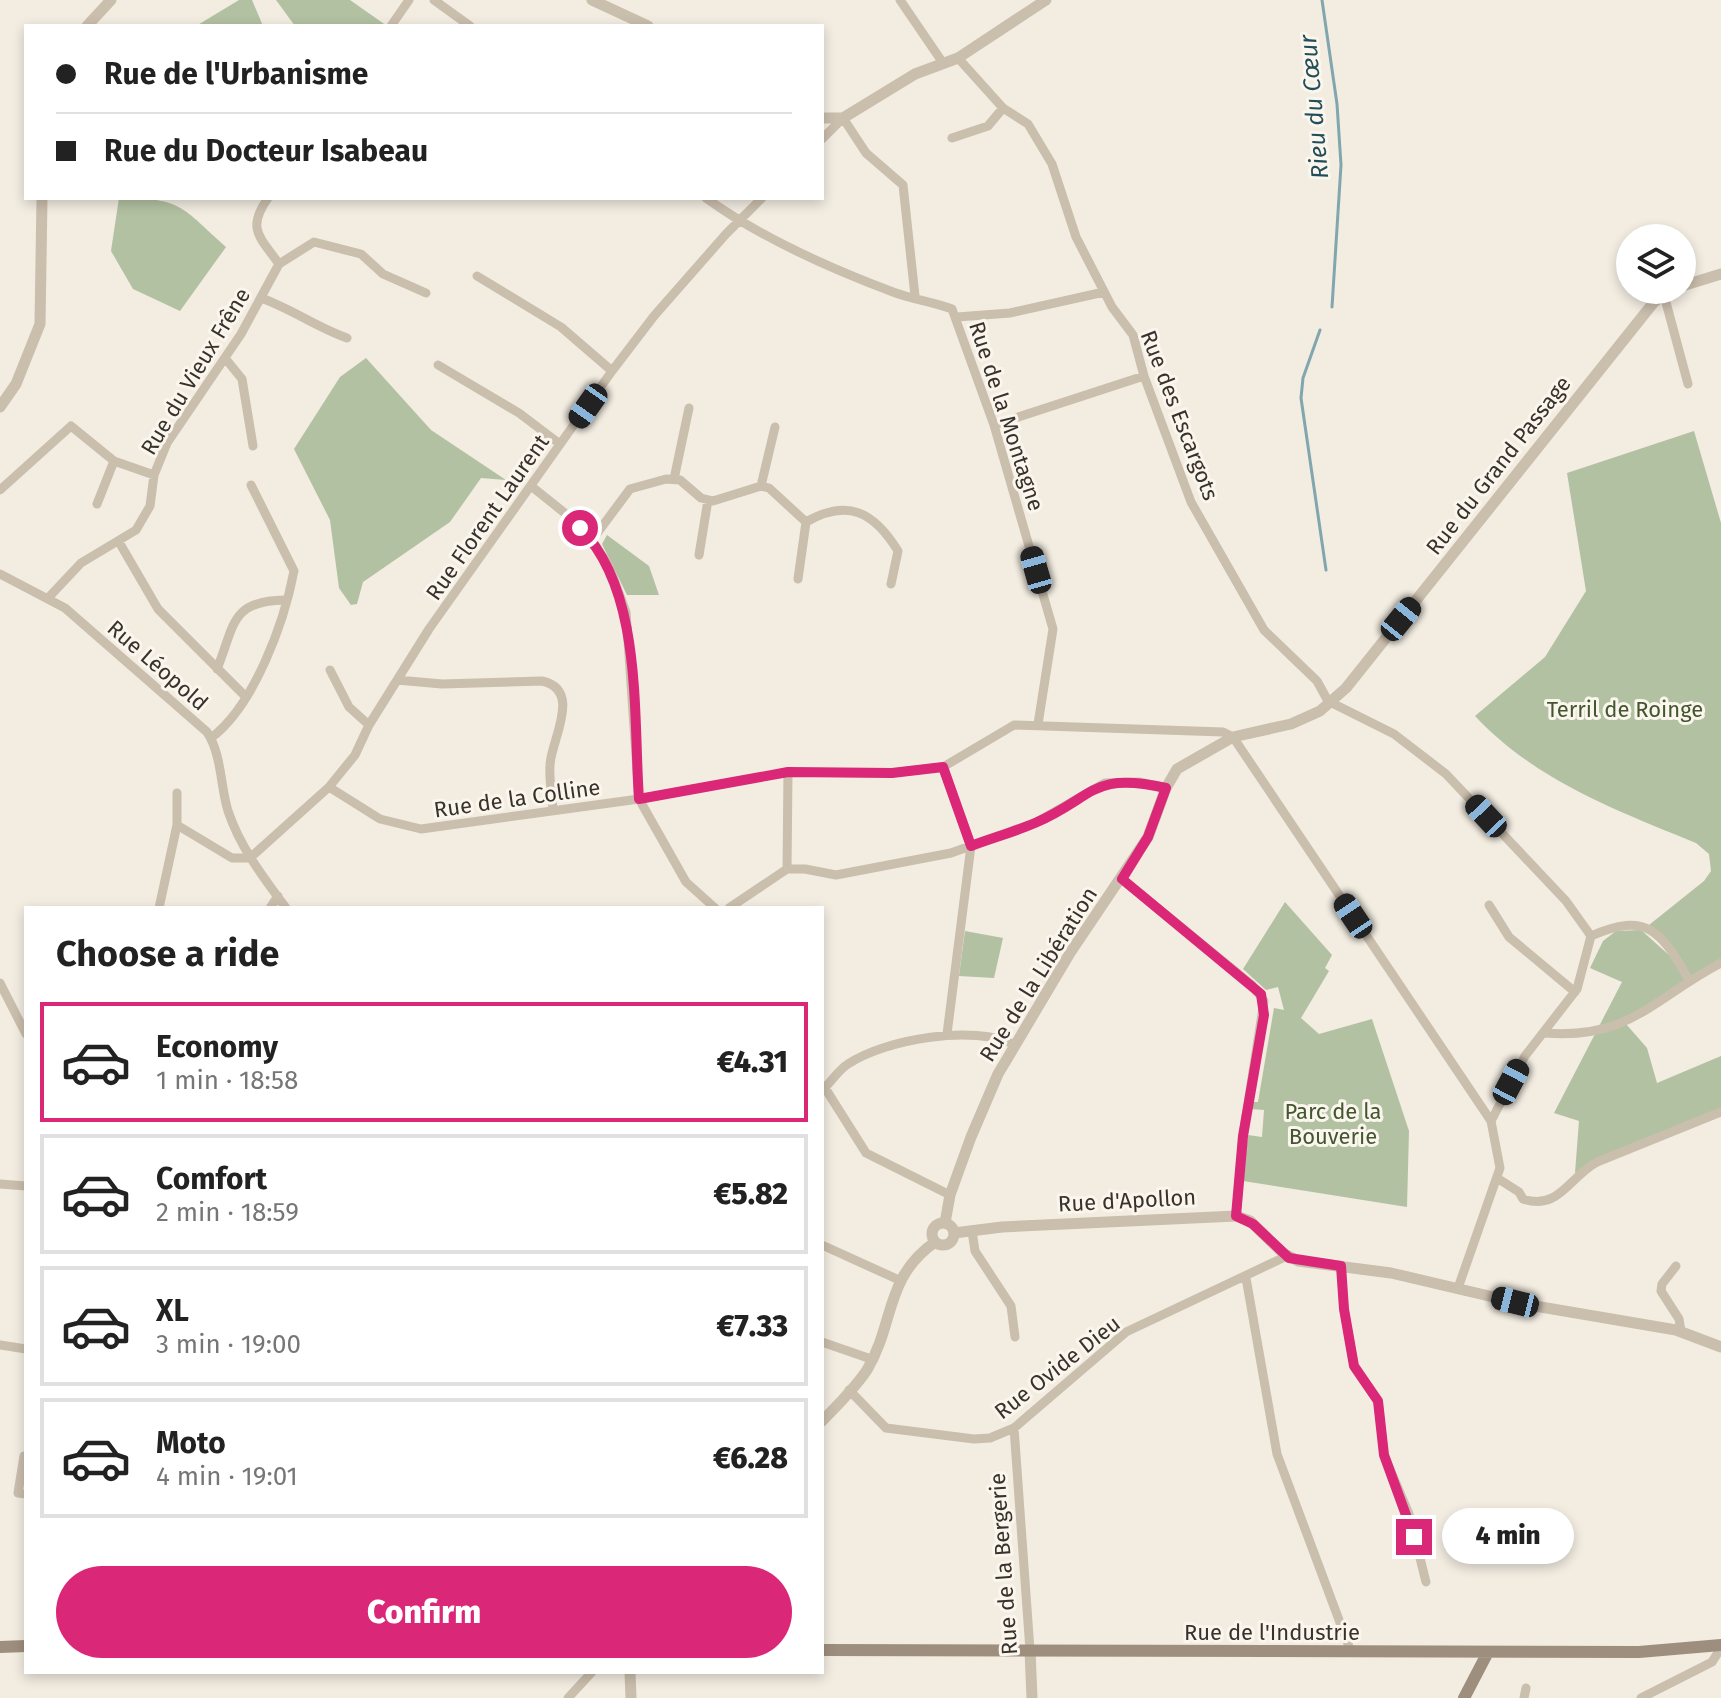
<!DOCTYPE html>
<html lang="en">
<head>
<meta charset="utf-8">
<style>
	body { margin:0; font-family:"Fira Sans",sans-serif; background:#f6f6f6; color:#222; height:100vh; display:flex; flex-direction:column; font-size:30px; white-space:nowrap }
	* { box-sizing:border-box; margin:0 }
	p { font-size:26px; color:#767676 }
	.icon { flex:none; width:44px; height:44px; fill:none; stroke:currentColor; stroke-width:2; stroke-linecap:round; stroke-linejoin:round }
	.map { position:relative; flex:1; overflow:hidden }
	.sheet { position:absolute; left:24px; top:906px; width:800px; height:768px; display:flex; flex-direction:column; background:#fff; border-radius:0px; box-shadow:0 4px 12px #0003 }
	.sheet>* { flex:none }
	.hud { position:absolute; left:24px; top:24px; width:800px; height:176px; border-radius:0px; box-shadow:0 4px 12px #0003; display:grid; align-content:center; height:176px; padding:0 32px; background:#fff }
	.tools { position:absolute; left:1616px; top:224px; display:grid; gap:16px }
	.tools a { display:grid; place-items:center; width:80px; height:80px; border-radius:50%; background:#fff; box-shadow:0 4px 12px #0003; font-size:40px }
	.end { position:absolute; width:36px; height:36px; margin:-18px; border:10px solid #db2777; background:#fff; box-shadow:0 0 0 4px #fff }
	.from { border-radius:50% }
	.bubble { position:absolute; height:56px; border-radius:28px; background:#fff; box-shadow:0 4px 12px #0003; font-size:26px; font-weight:800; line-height:56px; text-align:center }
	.car { position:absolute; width:24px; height:48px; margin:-24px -12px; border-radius:10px; box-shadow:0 0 6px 2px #0007; background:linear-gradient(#222 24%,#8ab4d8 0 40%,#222 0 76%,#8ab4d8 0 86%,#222 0) }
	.hud b { display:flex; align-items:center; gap:28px; height:76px; font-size:30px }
	.hud b+b { border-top:2px solid #e0e0e0 }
	.hud i { width:20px; height:20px; background:#222 }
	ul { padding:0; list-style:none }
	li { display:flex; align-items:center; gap:24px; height:120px; margin:0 16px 12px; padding:0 16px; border:4px solid #e0e0e0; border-radius:0px }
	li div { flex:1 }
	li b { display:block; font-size:30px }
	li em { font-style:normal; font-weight:800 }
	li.active { border-color:#db2777 }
	li>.icon { width:72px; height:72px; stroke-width:1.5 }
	h2 { padding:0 32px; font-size:36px; line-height:96px }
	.cta { display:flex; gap:16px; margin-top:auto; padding:16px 32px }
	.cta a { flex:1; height:92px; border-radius:48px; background:#db2777; color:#fff; font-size:32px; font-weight:800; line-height:92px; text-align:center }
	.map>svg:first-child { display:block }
</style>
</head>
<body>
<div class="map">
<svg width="1721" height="1698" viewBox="0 0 1721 1698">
	<rect width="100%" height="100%" fill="#f2ece1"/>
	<path fill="#b2c1a1" d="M239,0H252L263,26H196Z
		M276,0H350L387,26H295Z
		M119,198C183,198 181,207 226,247L180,311L133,289L111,251Z
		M366,358L431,430L506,480L481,478L450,522L363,582L357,604L351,605L339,588L330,520L294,449L340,377Z
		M1694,431L1721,523V963L1626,1024L1647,1048L1657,1083L1721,1056V1108L1591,1161L1575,1173L1579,1121L1554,1113L1622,982L1590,968L1603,941L1616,931L1641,930L1679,964L1677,958L1644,929L1704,881L1711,871L1709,854L1696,843C1616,810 1536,781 1475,716L1545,657L1586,591L1567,473Z
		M607,535L649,566L659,595H627L602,544Z
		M1285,902L1332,955L1325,968L1329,971L1301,1018L1319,1034L1372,1019L1409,1131L1407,1207L1243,1181L1248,1135L1262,1137L1264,1110L1251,1109L1253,1102H1258L1274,1008L1284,1010L1278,987L1266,990L1243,969Z
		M965,931L1003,938L994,978L959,976Z"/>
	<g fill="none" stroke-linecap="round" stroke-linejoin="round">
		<path stroke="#81a6ae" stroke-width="3" d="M1322,0L1337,104L1341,165L1332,307
			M1320,330L1303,378L1301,398L1326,570"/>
		<path stroke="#cabead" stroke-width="9" d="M434,0L470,26
			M900,0L943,63
			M391,26L409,0
			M958,58L1003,108L1028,124L1052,164L1076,237L1112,307L1133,335L1144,376L1191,502L1264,630L1317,681L1328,701L1394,734L1446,774L1566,901L1591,936
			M952,138L988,126L1003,108
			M822,139L843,118L866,153L903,185L915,296
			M268,198C246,229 260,237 279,264
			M706,198C761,238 829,268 893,292C911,299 933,302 952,309L994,425L1053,629L1038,724
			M477,276L561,327L612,371
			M1664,295L1688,384
			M261,298C292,309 316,327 347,338
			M957,317L1010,313L1104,292
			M225,358L242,379L253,446
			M438,365L519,413L560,444
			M994,425L1144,376
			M674,479L689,408
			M531,486L566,514L592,540L609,566L626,612L639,799L686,882L715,908
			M761,486L775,427
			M0,490L71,426L114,461L154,475
			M97,504L114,461
			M592,540L630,489L666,479L680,480L701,498L713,501L761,486L769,488L806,522C848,498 874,512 898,551L891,584
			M119,542L158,609L246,697
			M699,555L708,500
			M0,574L65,608L207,732C222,755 220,785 228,811C240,847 263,877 286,908
			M798,579L806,522
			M49,597L81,563L136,530L150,506L154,475L167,443L241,334L279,264L314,242L361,254L383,274L426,293
			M217,669C235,625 230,601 285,600
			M330,670L349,707L369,725
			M397,680L442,684L542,681C583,690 551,740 550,765C549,780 552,796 553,810
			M211,738C254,706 284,623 294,571L251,485
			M943,767L971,846L947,1034
			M329,787L380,819L421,829L639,799L788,772L892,773L943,767L1014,725L1223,732L1233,737L1491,1121L1500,1168L1458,1288
			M177,793V825L232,858H250
			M250,858L329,787L355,755L369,725L429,629L612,371L654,316L726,234L762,198
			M787,869H805L836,875L951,853L1037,822L1105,783L1139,782L1166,788
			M787,869L788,772
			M1122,879L1252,985L1264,1001L1243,1136L1236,1216
			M1489,905L1509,937L1575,992
			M159,908L177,825
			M270,908L278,896
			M729,908L787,869
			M1591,936C1647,911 1661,931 1689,980
			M0,983L26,1034
			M1545,1033C1629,1040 1654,998 1721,963
			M825,1088L866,1153L950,1195
			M822,1090C832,1082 838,1070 848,1064C886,1039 974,1024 1015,1045
			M1491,1121L1525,1056L1577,989L1591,936
			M1497,1178L1519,1192L1523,1199C1559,1211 1569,1177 1597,1162L1721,1112
			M0,1184L26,1186
			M972,1231L975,1251L1011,1306L1015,1337
			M822,1245L899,1280
			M1341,1266L1344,1309L1354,1366L1378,1401L1384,1455L1409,1514L1426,1582
			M1676,1266L1662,1284L1661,1291L1679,1319L1681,1331
			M1246,1278L1277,1454L1351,1652
			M822,1342L871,1359
			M0,1345L26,1349
			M849,1390L886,1428L974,1439L990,1438L1014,1428L1126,1332L1287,1256
			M1014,1428L1030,1650
			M24,1456L18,1493L26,1494
			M568,1698L592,1672
			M1524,1698L1526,1688
			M1641,1698L1712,1662L1721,1648"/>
		<path stroke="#cabead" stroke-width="11" d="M592,0L648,26
			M87,26L111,0
			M822,118H843L915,74L958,58L1046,0
			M1682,286L1721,274
			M0,407L16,384L40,324L42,198
			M932 1234a11 11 0 1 1 22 0a11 11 0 1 1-22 0Z
			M945,1223L950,1195L971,1137L998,1074L1070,953L1148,837L1166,788L1177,769L1233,737L1291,724L1320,711L1346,688L1654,302L1671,290
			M954,1233L1002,1227L1236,1216L1250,1221L1283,1253L1298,1261L1391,1273L1523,1304L1676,1330L1721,1347
			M822,1421C837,1406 855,1388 867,1370C895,1323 884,1278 935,1242
			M1030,1650L1032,1698
			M630,1672L631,1698"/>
		<path stroke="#9e8e7e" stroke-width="12" d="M0,1647L26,1646
			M822,1650L1639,1652L1721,1645
			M1464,1698L1488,1652"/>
	</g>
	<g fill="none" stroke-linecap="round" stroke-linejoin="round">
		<path stroke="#db2777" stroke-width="10" d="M580,528C643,591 633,714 639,799L788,772L892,773L943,767L971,846C992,838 1014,832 1035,823C1095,797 1091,771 1166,788L1148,837L1122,879L1261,994L1264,1015L1243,1136L1236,1216L1253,1224L1289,1258L1341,1266L1344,1309L1354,1366L1378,1401L1384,1455L1414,1537"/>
	</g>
	<g text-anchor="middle" stroke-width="6" stroke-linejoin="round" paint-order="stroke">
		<g font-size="22" fill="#39312b" stroke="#faf6ed">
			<text transform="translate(195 371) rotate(-59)" y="8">Rue du Vieux Frêne</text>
			<text transform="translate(1180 415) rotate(69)" y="8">Rue des Escargots</text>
			<text transform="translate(1007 416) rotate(72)" y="8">Rue de la Montagne</text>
			<text transform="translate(1498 465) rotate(-52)" y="8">Rue du Grand Passage</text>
			<text transform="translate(487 517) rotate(-55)" y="8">Rue Florent Laurent</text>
			<text transform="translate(158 665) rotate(41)" y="8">Rue Léopold</text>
			<text transform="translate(517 798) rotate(-8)" y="8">Rue de la Colline</text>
			<text transform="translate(1038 974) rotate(-58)" y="8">Rue de la Libération</text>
			<text transform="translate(1127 1200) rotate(-3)" y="8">Rue d'Apollon</text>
			<text transform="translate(1057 1367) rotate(-38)" y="8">Rue Ovide Dieu</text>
			<text transform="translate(1003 1564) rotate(-94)" y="8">Rue de la Bergerie</text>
			<text x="1272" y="1640">Rue de l'Industrie</text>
		</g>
		<g font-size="22" fill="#435630" stroke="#faf6ed">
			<text x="1625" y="717">Terril de Roinge</text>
			<text x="1333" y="1119">Parc de la<tspan x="1333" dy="25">Bouverie</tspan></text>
		</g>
		<g font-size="24" font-style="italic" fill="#234e59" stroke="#faf6ed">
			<text transform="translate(1314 107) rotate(-95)" y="8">Rieu du Cœur</text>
		</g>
	</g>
</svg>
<div class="tools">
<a><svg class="icon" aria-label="layers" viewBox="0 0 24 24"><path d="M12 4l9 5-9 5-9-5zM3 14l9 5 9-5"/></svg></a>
</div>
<i class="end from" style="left:580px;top:528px"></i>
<i class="end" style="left:1414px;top:1537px"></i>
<div class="bubble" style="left:1442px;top:1508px;width:132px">4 min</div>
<i class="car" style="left:588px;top:406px;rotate:215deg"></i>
<i class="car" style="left:1036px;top:570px;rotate:344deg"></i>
<i class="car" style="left:1401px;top:619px;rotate:39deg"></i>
<i class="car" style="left:1486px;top:816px;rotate:317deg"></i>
<i class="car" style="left:1353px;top:916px;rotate:326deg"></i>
<i class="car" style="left:1511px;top:1082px;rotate:28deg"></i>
<i class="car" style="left:1515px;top:1302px;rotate:284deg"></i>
<div class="hud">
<b><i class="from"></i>Rue de l'Urbanisme</b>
<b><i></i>Rue du Docteur Isabeau</b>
</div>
<section class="sheet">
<h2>Choose a ride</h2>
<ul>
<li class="active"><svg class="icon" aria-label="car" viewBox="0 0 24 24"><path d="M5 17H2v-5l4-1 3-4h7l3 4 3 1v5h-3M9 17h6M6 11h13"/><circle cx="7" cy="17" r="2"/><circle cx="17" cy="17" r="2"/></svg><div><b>Economy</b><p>1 min · 18:58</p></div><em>€4.31</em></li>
<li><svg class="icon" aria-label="car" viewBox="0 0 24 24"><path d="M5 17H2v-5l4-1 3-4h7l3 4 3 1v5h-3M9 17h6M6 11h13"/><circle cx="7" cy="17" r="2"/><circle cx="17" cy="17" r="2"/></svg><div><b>Comfort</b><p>2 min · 18:59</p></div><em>€5.82</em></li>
<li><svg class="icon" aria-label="car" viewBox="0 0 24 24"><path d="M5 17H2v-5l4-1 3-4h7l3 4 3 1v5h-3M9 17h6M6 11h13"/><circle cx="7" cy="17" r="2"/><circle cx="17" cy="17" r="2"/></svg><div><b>XL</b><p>3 min · 19:00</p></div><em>€7.33</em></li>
<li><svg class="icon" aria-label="car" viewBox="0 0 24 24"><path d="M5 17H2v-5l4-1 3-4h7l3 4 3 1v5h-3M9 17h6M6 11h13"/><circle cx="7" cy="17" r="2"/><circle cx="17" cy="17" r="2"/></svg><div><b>Moto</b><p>4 min · 19:01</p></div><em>€6.28</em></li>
</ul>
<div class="cta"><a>Confirm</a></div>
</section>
</div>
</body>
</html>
